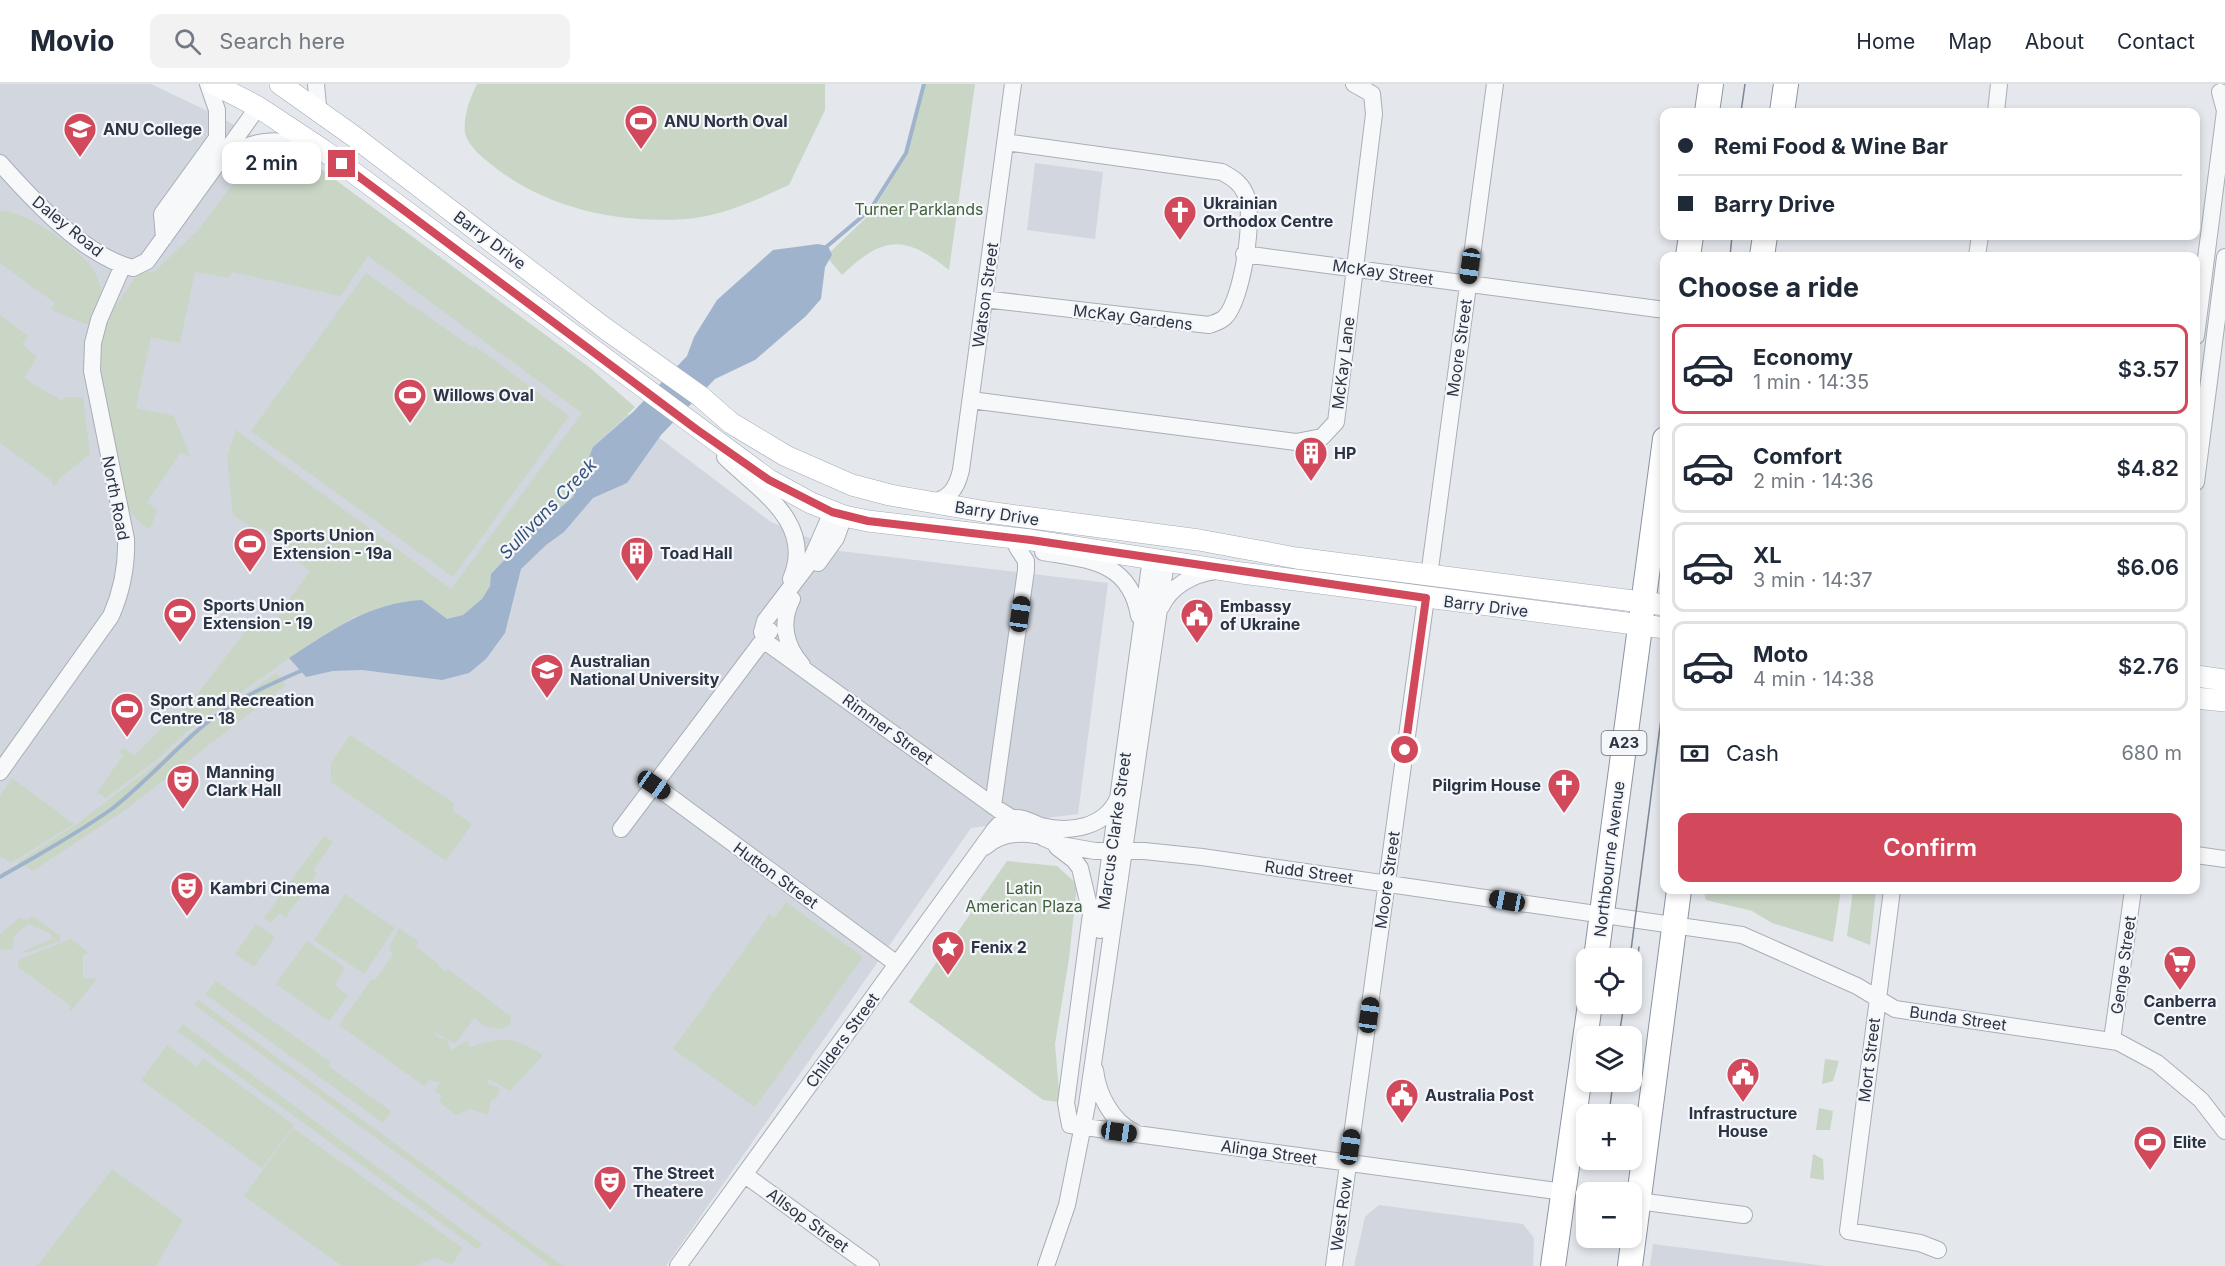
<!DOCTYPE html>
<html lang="en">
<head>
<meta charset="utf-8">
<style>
	body { margin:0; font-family:Inter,sans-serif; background:#f2f2f3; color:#1f2937; height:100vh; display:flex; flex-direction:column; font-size:22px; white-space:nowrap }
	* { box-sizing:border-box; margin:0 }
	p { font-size:20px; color:#747a83 }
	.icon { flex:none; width:33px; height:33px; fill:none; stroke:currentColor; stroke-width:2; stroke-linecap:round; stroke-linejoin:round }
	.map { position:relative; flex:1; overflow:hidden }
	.side { position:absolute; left:1660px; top:168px; width:540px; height:642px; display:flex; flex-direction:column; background:#fff; border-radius:12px; box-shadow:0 3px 9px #0003 }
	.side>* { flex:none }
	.top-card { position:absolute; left:1660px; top:24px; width:540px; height:132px; border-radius:12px; box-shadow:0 3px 9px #0003; display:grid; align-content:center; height:132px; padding:0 18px; background:#fff }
	.controls { position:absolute; left:1576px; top:864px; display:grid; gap:12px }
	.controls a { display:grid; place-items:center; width:66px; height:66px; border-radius:12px; background:#fff; box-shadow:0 3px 9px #0003; font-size:30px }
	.end { position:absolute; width:27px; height:27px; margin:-14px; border:8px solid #d1495b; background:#fff; box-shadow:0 0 0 3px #fff }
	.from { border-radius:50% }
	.bubble { position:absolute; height:42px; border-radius:12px; background:#fff; box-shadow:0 3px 9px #0003; font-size:20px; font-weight:600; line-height:42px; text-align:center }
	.car { position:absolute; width:18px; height:36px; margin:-18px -9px; border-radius:8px; box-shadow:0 0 4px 2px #0007; background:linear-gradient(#222 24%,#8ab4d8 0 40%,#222 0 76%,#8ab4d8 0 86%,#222 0) }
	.top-card b { display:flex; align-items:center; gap:21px; height:57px; font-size:22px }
	.top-card b+b { border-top:2px solid #e0e1e3 }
	.top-card i { width:15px; height:15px; background:#1f2937 }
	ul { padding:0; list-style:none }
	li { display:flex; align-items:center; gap:18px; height:90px; margin:0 12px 9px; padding:0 6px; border:3px solid #e0e1e3; border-radius:12px }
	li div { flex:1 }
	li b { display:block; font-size:22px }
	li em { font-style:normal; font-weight:600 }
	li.current { border-color:#d1495b }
	li>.icon { width:54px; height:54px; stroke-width:1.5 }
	h2 { padding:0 18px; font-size:27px; line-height:72px }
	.pay { display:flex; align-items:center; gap:15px; height:66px; padding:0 18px; font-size:22px }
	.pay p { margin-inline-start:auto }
	.action { display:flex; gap:12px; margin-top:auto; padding:12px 18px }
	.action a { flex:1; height:69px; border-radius:12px; background:#d1495b; color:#fff; font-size:24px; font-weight:600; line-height:69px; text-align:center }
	header { display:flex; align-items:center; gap:36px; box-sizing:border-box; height:84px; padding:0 30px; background:#fff; border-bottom:2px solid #e0e1e3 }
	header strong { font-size:28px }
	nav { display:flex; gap:33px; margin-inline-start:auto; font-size:21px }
	.search { width:420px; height:54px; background:#f2f2f3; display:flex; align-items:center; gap:15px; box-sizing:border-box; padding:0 21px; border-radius:12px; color:#747a83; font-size:22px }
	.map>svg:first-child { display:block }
</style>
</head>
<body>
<header>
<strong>Movio</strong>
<div class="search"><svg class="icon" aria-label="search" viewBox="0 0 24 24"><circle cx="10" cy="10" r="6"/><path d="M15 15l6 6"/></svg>Search here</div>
<nav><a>Home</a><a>Map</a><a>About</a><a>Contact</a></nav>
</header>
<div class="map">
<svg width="2225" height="1182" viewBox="0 0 2225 1182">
	<rect width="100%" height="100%" fill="#e4e7ec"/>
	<path fill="#d2d6de" d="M0,0H151L218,32L273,63L771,438L840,467L1108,499L1078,730L971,744L666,1182H0Z
		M1035,79L1103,88L1095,155L1027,146Z
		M1379,1121L1523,1140L1534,1154L1533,1182H1354L1365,1133Z
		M1653,1160L1826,1182H1650Z"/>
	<path fill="#c9d6c5" d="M477,0H825V26L789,101C756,116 721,133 685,135C615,140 541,123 487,77C479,71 467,59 465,49C463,33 470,14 477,0Z
		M926,0H975L949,186C904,150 883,152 842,191L826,172L872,128L907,70Z
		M264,60L275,61L310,77L589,283L635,323L593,363L573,413L526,453L491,490L490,502L482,515L463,531L447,535L422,516L355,532L289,574L185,649L158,675L106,714L97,709L123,671L119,667L124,664L134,672L175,631L187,624L246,546L266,547L310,487L286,468L289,464L261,444L257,447L233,431L227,373L236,346L451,505L582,329L368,172L341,212L232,188L228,194L195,188L180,259L151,253L136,324L174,332L191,374L181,368L147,418L157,426L151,443L147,445L128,426L99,289L100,262L107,234L137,191L155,187L197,147Z
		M0,127C27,127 73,161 91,182C96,188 99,199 102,207L88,241L54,227L51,224L55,219L0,179Z
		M366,189L473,264L475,262L569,332L453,493L251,347Z
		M0,231L28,252L22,260L37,273L24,294L62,317L65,313H83L90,370L61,393L54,403L51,396L0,359Z
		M276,589L286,601L128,724L33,787L18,778L77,740L162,675L189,650Z
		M350,651L454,719L453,727L472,740L446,777L331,698V679Z
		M12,694L74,740L11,779L0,772V712Z
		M324,752L333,758L313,787L317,790L286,833L279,829L271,839L264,834Z
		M1007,777L1057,782L1077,800L1069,875L1055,960L1060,1018L1043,1016L909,918Z
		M1703,806H1841L1833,858L1772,839L1752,827L1706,816Z
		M1853,806H1876L1870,861L1847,852Z
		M345,810L395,844L364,890L314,856Z
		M786,818L863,873L755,1023L673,965L769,831L774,834Z
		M32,832L60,852V857L26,869L24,867L52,855L51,850L28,840L15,851L12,865L0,866V850L19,834L27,836Z
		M256,840L275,853L254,883L235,870Z
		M399,844L418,857L416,863L439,880L438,882L445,887L448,885L511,933L509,942L501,945L483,942L475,933L455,960L435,948L437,953L447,956L451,966L467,957L470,963C502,953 513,952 543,971L510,1007L487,994L488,1000L500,1004L497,1014L491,1016L488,1031L469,1025L456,1031L439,1018L442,1012L435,1007L440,999L429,996L424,1002L339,941L371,896H375L393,871L389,863Z
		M71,855L89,869L83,871V894L97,895L71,927L69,925L71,922L18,883V876Z
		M307,857L345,884L335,901L348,912L329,937L276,900Z
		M216,897L331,978L328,982L391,1027L383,1039L205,910Z
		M198,916L563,1182H551L194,921Z
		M183,940L482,1160L477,1165L177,947Z
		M167,961L197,983L203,974L294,1041L262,1084L141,996Z
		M1825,975L1839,977L1833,997L1822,1000Z
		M1819,1024L1833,1027L1830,1046H1816Z
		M293,1044L463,1164L452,1180L435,1174L414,1182H342L244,1112Z
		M1813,1070L1823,1075L1824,1096L1810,1094Z
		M112,1085L183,1136L156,1182H37Z"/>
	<path fill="#9fb4cc" d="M818,160L828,162L832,171L825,183L821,215L806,232L755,276L715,295L661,351L627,399L593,414L564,448L546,461L521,485L505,549L486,575L469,589L442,596L362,586L333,587L306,593L289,574C333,546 368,519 422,516L447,535L463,531L482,515L490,502L491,490L526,453L573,413L593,363L633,328L687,272L694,253L717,216L773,166Z"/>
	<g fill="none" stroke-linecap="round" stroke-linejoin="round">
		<path stroke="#9fb4cc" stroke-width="4" d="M825,164L870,126L906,69L924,0
			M0,793C38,771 77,750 113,724C145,699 173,667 204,641C234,616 268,601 303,586"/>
		<defs>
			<path id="minor" d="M316,0L318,22L324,31
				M1996,28L1999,0
				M225,76C253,53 280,54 313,64
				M0,79C33,116 84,172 133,184L147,177L258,23
				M164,154L162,130L217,54V26L208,0
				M1244,170L1665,226
				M1977,172L1980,152
				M984,215L1209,241C1214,239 1222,237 1225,233C1242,217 1256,129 1245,109C1240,98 1231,93 1222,88L1005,58
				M2196,252L2225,27L2220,8
				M971,316L1296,358L1322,353L1336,338L1374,30L1372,10L1354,0
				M725,373C760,407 815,439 791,495
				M2196,398L2225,173
				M929,418C949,417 957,404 961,386L1013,0
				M832,428L810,478L765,537L762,548L766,558L999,726L1044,754L1061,761L1095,767H1144L1202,773L1742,851L1857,902L1895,925L2118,958L2157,979L2188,1005L2201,1016L2225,1047
				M1043,468C1089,476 1130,477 1139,532
				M818,479L836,454L844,432
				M1429,492L1495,0
				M792,515C780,538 785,562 802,581
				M1161,523C1171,502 1193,490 1215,487
				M0,688L111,532C122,507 127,483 126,455L92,287L93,259L99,236L123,181
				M654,701L897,880
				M993,722L1026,486V477L1017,463
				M621,745L770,547
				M985,763C999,750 1018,748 1036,751
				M1057,763L1074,776L1080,784L1091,830L1066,1019L1070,1041L1564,1108
				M2196,771L2225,775
				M1892,806L1848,1147L1920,1159L1938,1166
				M1100,846L1151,474
				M2112,956L2133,806
				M1095,986C1098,1010 1111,1037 1134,1048
				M745,1091L871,1182
				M1638,1117L1744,1131
				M678,1182L995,745C1000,739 1006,734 1015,734C1024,733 1032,739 1041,742C1070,749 1105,744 1118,714
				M1046,1182L1067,1121L1087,1021L1166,477
				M1334,1182L1426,514"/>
			<path id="major" d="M214,0L258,23L323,66L769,396L811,419L844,432L868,437L1031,456L1242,489L1665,544
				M280,0L352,51L603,243L700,312L731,339L786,372L852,401L890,411L987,428L1199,456L1296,474L1665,521
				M2196,592L2225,596
				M2196,614L2225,617"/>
			<path id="highway" d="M1707,28L1711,0
				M1782,28L1786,0
				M1688,172L1691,152
				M1762,172L1765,152
				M1596,874L1665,355
				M1553,1182L1590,920
				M1630,1182L1679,806"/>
		</defs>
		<use href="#minor" stroke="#a9aeb7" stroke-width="18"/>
		<use href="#major" stroke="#a3abb8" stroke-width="22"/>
		<use href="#highway" stroke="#8b94a3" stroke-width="26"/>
		<use href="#minor" stroke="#f7f8fa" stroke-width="16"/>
		<use href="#major" stroke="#fff" stroke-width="21"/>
		<use href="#highway" stroke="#fff" stroke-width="24"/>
		<path stroke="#7d8696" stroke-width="1.5" d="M1741,28L1745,0
			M1730,172L1732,152
			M1630,874L1665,604
			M1632,913L1639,863
			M1619,952L1624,920
			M1609,1030L1613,998"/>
	</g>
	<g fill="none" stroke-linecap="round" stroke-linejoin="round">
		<path stroke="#d1495b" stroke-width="8" d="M342,80L696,345L769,396L832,428L868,437L1031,456L1426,514L1405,666"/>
	</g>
	<defs>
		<symbol id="stadium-pin" viewBox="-11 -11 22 30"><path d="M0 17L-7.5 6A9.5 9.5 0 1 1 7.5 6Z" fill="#d1495b" stroke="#f4f6f9"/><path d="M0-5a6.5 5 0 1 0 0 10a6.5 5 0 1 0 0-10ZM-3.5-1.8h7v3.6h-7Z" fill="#fff"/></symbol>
		<symbol id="university-pin" viewBox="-11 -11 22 30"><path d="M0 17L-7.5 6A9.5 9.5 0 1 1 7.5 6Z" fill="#d1495b" stroke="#f4f6f9"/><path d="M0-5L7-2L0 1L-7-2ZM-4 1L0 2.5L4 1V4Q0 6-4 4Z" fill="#fff"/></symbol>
		<symbol id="church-pin" viewBox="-11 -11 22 30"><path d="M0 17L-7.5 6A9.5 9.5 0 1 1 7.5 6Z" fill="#d1495b" stroke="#f4f6f9"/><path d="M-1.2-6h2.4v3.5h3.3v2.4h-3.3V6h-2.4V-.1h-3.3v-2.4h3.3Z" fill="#fff"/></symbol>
		<symbol id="building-pin" viewBox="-11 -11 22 30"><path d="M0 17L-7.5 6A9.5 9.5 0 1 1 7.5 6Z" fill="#d1495b" stroke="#f4f6f9"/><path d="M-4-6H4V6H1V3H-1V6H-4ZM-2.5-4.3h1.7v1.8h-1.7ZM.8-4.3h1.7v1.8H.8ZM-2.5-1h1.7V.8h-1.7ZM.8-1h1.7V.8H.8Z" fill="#fff"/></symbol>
		<symbol id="civic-pin" viewBox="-11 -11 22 30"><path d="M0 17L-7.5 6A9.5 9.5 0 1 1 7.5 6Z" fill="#d1495b" stroke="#f4f6f9"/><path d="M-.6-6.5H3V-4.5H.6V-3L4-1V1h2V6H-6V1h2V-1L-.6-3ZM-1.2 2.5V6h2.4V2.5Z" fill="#fff"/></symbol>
		<symbol id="theatre-pin" viewBox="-11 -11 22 30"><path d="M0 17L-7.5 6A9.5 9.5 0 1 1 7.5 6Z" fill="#d1495b" stroke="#f4f6f9"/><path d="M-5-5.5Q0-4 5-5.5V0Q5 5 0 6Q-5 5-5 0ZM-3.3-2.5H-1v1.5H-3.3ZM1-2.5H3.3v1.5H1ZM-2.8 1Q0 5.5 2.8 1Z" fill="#fff"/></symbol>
		<symbol id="sight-pin" viewBox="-11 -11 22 30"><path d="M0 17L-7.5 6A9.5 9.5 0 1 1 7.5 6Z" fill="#d1495b" stroke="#f4f6f9"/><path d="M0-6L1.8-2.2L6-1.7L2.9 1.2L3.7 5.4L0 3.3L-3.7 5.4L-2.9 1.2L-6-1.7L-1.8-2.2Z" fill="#fff"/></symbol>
		<symbol id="supermarket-pin" viewBox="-11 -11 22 30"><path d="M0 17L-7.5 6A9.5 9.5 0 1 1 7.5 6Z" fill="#d1495b" stroke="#f4f6f9"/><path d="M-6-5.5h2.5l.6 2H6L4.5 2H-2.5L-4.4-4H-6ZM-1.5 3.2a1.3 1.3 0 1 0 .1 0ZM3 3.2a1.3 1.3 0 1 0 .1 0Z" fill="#fff"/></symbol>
	</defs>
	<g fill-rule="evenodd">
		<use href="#stadium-pin" x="622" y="18" width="38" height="52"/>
		<use href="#university-pin" x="61" y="26" width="38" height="52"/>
		<use href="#church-pin" x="1161" y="109" width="38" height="52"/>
		<use href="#stadium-pin" x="391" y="292" width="38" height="52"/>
		<use href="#building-pin" x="1292" y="350" width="38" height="52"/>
		<use href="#stadium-pin" x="231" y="441" width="38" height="52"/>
		<use href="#building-pin" x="618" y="450" width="38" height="52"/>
		<use href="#stadium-pin" x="161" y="511" width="38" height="52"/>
		<use href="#civic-pin" x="1178" y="512" width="38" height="52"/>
		<use href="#university-pin" x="528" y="567" width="38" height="52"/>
		<use href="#stadium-pin" x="108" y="606" width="38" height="52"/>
		<use href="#theatre-pin" x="164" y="678" width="38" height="52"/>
		<use href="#church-pin" x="1545" y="682" width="38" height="52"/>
		<use href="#theatre-pin" x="168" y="785" width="38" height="52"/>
		<use href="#sight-pin" x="929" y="844" width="38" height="52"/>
		<use href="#supermarket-pin" x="2161" y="859" width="38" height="52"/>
		<use href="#civic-pin" x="1724" y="971" width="38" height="52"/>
		<use href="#civic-pin" x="1383" y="992" width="38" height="52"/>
		<use href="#stadium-pin" x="2131" y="1039" width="38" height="52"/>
		<use href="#theatre-pin" x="591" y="1079" width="38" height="52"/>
	</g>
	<g text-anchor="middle" stroke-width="4.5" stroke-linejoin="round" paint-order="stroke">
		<rect fill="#f4f6f9" stroke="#676e7b" stroke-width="1.5" x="1601.5" y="647" width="45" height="24" rx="4.5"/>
		<g font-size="15" font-weight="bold" fill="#2b3445">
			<text x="1624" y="664">A23</text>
		</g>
		<g font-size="16" font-weight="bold" fill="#2b3445" stroke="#f4f6f9" text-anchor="start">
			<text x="664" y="43">ANU North Oval</text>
			<text x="103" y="51">ANU College</text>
			<text x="1203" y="125">Ukrainian<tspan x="1203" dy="18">Orthodox Centre</tspan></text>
			<text x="433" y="317">Willows Oval</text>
			<text x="1334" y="375">HP</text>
			<text x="273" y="457">Sports Union<tspan x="273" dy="18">Extension - 19a</tspan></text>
			<text x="660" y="475">Toad Hall</text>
			<text x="203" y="527">Sports Union<tspan x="203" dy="18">Extension - 19</tspan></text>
			<text x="1220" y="528">Embassy<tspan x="1220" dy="18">of Ukraine</tspan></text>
			<text x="570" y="583">Australian<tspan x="570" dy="18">National University</tspan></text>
			<text x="150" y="622">Sport and Recreation<tspan x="150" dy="18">Centre - 18</tspan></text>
			<text x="206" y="694">Manning<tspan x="206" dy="18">Clark Hall</tspan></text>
			<text x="1541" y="707" text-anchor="end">Pilgrim House</text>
			<text x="210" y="810">Kambri Cinema</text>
			<text x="971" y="869">Fenix 2</text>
			<text x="2180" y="923" text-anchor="middle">Canberra<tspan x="2180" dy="18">Centre</tspan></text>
			<text x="1425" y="1017">Australia Post</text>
			<text x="1743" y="1035" text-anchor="middle">Infrastructure<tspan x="1743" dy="18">House</tspan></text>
			<text x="2173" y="1064">Elite</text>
			<text x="633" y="1095">The Street<tspan x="633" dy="18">Theatere</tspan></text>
		</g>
		<g font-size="16" fill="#3f6138" stroke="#f4f6f9">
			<text x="919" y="131">Turner Parklands</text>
			<text x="1024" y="810">Latin<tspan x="1024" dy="18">American Plaza</tspan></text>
		</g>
		<g font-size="16" fill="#2b3445" stroke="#f4f6f9">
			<text transform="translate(68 142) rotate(39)" y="6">Daley Road</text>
			<text transform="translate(490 156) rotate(37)" y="6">Barry Drive</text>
			<text transform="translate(1383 188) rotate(8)" y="6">McKay Street</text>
			<text transform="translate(985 211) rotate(-82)" y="6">Watson Street</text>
			<text transform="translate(1133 233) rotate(7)" y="6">McKay Gardens</text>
			<text transform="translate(1459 264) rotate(-82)" y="6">Moore Street</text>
			<text transform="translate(1343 279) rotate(-83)" y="6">McKay Lane</text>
			<text transform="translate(116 414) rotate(79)" y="6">North Road</text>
			<text transform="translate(997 429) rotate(9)" y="6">Barry Drive</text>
			<text transform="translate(1486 522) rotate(7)" y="6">Barry Drive</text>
			<text transform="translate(888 645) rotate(36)" y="6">Rimmer Street</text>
			<text transform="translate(1114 747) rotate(-82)" y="6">Marcus Clarke Street</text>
			<text transform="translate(1609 775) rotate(-83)" y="6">Northbourne Avenue</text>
			<text transform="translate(1309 788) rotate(8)" y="6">Rudd Street</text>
			<text transform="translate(776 791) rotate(36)" y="6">Hutton Street</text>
			<text transform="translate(1387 796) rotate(-82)" y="6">Moore Street</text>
			<text transform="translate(2123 881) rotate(-82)" y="6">Genge Street</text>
			<text transform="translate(1958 934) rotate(8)" y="6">Bunda Street</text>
			<text transform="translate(842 956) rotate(-54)" y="6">Childers Street</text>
			<text transform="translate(1869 976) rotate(-83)" y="6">Mort Street</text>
			<text transform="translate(1269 1068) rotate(8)" y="6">Alinga Street</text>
			<text transform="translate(1341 1130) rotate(-82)" y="6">West Row</text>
			<text transform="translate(808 1136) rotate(36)" y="6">Allsop Street</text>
		</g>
		<g font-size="18" font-style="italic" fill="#34527a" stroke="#f4f6f9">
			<text transform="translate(548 425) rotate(-46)" y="6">Sullivans Creek</text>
		</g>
	</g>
</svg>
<div class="controls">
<a><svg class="icon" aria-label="locate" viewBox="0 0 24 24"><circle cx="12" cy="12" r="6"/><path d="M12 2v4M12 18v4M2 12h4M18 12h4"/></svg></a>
<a><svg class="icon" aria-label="layers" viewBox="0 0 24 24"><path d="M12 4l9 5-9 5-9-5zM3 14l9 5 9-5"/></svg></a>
<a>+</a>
<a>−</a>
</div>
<i class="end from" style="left:1405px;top:666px"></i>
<i class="end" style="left:342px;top:80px"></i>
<div class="bubble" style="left:222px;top:58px;width:99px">2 min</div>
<i class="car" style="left:1470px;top:182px;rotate:188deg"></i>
<i class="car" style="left:1020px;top:530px;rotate:8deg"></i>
<i class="car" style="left:654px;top:701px;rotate:125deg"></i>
<i class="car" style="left:1507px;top:817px;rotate:281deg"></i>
<i class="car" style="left:1369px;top:931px;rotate:8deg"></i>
<i class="car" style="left:1119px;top:1048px;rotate:98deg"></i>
<i class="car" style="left:1350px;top:1063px;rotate:8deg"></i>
<div class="top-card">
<b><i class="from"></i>Remi Food &amp; Wine Bar</b>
<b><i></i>Barry Drive</b>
</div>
<section class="side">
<h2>Choose a ride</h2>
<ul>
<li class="current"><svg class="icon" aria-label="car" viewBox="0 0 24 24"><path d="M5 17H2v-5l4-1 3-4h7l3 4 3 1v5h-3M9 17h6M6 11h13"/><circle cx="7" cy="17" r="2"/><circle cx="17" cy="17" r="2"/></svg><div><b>Economy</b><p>1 min · 14:35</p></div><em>$3.57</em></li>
<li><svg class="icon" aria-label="car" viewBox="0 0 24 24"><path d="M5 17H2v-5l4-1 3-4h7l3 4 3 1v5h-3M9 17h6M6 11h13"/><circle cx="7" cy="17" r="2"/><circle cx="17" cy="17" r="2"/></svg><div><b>Comfort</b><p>2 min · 14:36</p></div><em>$4.82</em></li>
<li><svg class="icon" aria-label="car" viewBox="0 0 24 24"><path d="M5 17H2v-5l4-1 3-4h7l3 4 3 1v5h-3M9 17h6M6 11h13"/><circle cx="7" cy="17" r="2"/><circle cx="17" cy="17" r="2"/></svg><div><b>XL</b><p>3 min · 14:37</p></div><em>$6.06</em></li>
<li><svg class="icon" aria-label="car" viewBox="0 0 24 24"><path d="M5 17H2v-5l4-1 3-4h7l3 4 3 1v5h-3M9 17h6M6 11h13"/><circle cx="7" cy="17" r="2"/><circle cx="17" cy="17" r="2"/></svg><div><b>Moto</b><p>4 min · 14:38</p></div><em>$2.76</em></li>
</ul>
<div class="pay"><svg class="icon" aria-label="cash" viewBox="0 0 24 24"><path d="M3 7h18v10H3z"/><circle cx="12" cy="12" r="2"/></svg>Cash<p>680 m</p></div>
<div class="action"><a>Confirm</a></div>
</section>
</div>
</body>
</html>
